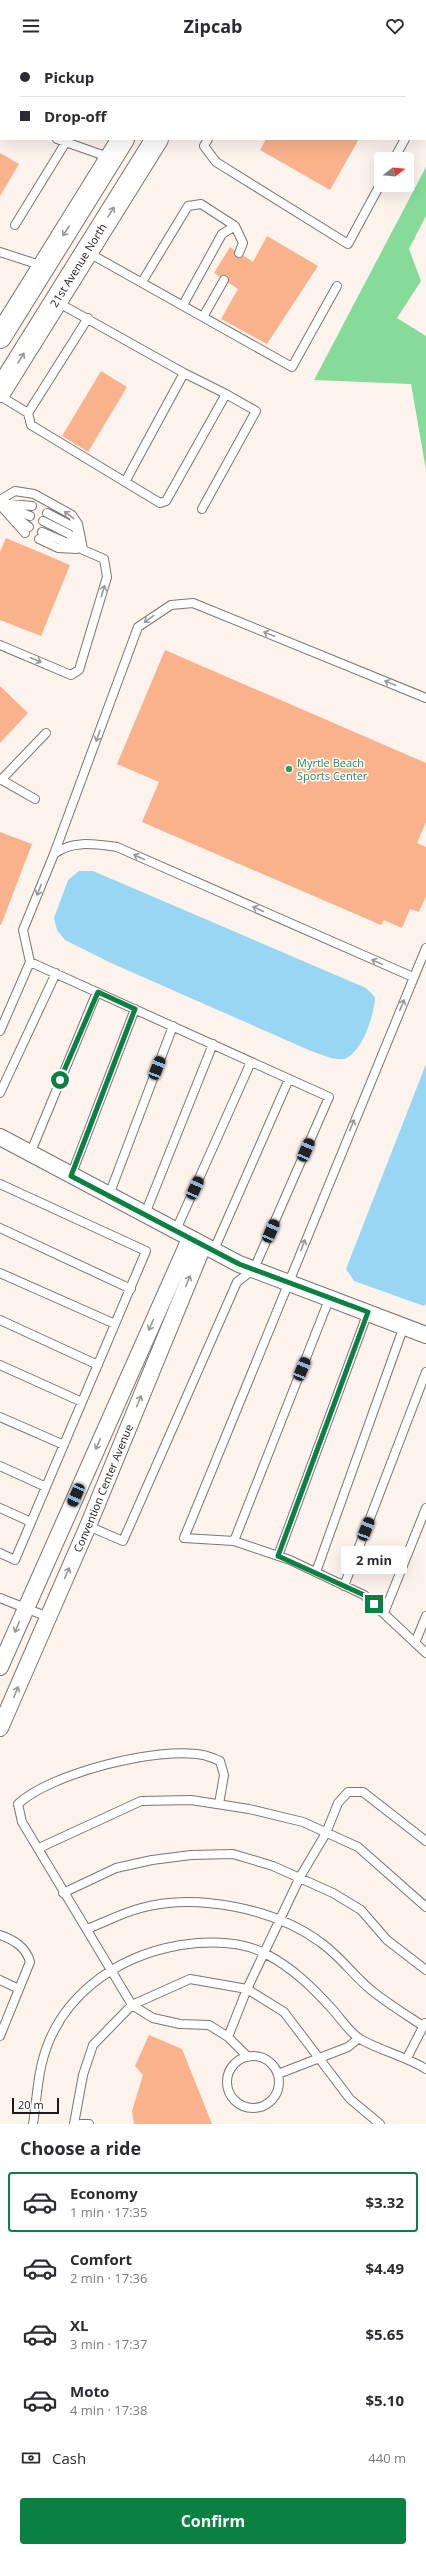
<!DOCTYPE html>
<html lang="en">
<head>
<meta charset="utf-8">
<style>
	body { margin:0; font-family:"Open Sans",sans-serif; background:#f2f2f3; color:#2b2b33; height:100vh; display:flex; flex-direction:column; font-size:15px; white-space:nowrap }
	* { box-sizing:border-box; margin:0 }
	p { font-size:13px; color:#7c7c81 }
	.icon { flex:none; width:22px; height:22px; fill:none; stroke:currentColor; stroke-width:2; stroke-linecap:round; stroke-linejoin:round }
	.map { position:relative; height:2072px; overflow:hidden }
	.sheet { display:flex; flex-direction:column; background:#fff; flex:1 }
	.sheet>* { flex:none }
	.guide { position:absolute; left:0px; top:0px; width:426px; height:88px; box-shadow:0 4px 16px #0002; display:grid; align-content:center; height:88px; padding:0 20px; background:#fff }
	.needle { width:26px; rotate:74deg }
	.fabs { position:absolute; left:374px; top:100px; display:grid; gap:8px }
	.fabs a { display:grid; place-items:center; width:40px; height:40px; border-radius:4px; background:#fff; box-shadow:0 4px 16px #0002; font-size:20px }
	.scale { position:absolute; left:12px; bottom:10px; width:47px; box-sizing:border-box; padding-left:4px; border:2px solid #1d1917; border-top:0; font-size:11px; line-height:14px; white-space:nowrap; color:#1d1917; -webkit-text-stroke:3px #fff; paint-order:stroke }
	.end { position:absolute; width:18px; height:18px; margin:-9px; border:5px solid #0b8043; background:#fff; box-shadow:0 0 0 2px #fff }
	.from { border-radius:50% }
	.bubble { position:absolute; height:28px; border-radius:4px; background:#fff; box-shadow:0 4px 16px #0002; font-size:13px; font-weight:700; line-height:28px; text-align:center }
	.car { position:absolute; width:12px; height:24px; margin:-12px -6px; border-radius:5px; box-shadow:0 0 3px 1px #0007; background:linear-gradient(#222 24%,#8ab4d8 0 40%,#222 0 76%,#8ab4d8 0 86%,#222 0) }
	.guide b { display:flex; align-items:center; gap:14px; height:38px; font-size:15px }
	.guide b+b { border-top:1px solid #e1e1e2 }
	.guide i { width:10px; height:10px; background:#2b2b33 }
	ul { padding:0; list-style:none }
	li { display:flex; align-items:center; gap:12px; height:60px; margin:0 8px 6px; padding:0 12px; border:2px solid transparent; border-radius:4px }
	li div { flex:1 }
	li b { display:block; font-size:15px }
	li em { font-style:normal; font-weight:700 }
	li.selected { border-color:#0b8043 }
	li>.icon { width:36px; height:36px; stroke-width:1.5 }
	h2 { padding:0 20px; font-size:18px; line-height:48px }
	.pay { display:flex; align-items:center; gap:10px; height:44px; padding:0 20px; font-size:15px }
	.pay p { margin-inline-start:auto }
	.primary-button { display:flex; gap:8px; margin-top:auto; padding:8px 20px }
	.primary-button a { flex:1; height:46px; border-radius:4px; background:#0b8043; color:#fff; font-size:16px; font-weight:700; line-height:46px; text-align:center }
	header { display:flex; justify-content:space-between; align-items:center; height:52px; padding:0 20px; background:#fff; font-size:18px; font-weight:700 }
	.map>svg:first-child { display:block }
</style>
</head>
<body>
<header><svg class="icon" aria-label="menu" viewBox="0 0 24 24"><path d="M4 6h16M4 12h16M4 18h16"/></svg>Zipcab<svg class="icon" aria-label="heart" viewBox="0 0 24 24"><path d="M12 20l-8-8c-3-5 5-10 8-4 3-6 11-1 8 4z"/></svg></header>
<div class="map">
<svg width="426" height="2072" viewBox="0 0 426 2072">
	<rect width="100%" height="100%" fill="#fdf3ed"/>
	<path fill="#86db9b" d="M426,115V164L409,197L421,229L397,266L426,284V418L411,332L314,328Z"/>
	<path fill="#99d6f3" d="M79,819H93L366,936L375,945C375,961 362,1002 344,1007C335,1009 321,1002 311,999L111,911L65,888L57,878L54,866L68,828Z
		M426,1012V1252L424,1254L354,1229L346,1217Z"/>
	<path fill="#f9b28b" d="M266,87H359L330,138L260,98Z
		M0,101L19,112L0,144Z
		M267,184L318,214L267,292L221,267L238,237L229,231L227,223L220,225L214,221L230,195L234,198L237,206L244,204L253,210Z
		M101,319L127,335L88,400L62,384Z
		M6,486L70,513L41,584L0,568V500Z
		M165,598L426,711V770L417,791L426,795V844L419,860L410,857L402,876L384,868L381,873L142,770L159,730L117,712Z
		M0,634L28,661L0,691Z
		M0,780L32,792L1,873H0Z
		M149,1983L182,1997L212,2072H134L132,2059L143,2023L135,2014Z"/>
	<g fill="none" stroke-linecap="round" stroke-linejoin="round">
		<defs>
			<path id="lane" d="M276,0L277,1
				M334,0V1
				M110,1V0
				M266,1L268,0
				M0,5H1
				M425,62H426
				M0,67H1
				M57,87L111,106
				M208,87L204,94L216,110L348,192L381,131
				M394,107L405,87
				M15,173L66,90
				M0,200L43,214
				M87,200L292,315L337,234
				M142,230L188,154L201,152L235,174L243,191L239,201
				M57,250L184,321L125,430
				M183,253L222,182L235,174
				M203,265L224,228
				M184,321L226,342
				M0,344L28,361L31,373L160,451L166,449L226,342L256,359L202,457
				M28,361L88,266
				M0,448L15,439L34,442L72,463L78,472L83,497
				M0,451L32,454
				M0,453L25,481
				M8,455L30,464
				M47,461L76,476L78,483
				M14,463L29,475
				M43,469L69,482L81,495
				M39,487L58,496L76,497
				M0,593L71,623L79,618L107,525L104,507L42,480
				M0,727L35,747
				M1,728L46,681
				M54,802L138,575L171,553L193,551L426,646
				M426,896L184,1486L234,1489L290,1508L364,1543L426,1601
				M30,910L23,878L54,802C72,788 95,792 117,795L413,925
				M0,979L30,910L329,1045L254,1217L237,1230L123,1489L88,1474
				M0,1041L56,921
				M30,1102L97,940
				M71,1124L135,957
				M0,1132L146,1199L15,1508L0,1501
				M109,1143L173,974
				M145,1162L213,992
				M0,1176L131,1237
				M176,1178L251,1010
				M213,1200L289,1027
				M0,1221L115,1272
				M0,1268L98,1313
				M0,1313L82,1350
				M0,1365L64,1393
				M0,1414L46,1435
				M0,1456L31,1470
				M234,1489L330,1245
				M278,1504L368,1260
				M316,1520L404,1274
				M344,1534L426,1320
				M0,1546L48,1565
				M384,1561L426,1456
				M415,1591L426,1564
				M219,1752L224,1723L220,1709C215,1707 209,1704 203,1703C159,1694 51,1721 18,1752L22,1770L132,1953L153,1966L180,1972L209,1973L228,1985L248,2005
				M39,1796L141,1749L191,1748L249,1757L303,1770L358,1795L426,1855
				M63,1841L116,1816L152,1808L191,1803L233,1802L273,1814L333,1841L361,1858L387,1888L426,1918
				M87,1877C105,1870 122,1861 141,1856C196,1841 274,1856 320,1890C339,1903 353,1923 371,1938C387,1951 405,1962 423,1974
				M0,1883C14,1888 26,1895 30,1910L0,1984
				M0,1928L19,1937
				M228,1985L247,1937L300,1825L326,1781L338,1751L348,1740H363L426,1789
				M227 2030a26 26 0 1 1 52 0a26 26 0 1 1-52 0Z
				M407,2006L425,1971
				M278,2022L348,1995L359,1986
				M33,2072C36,2053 37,2034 41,2015C56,1946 115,1904 181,1893C209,1889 240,1888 266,1902C293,1916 313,1936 333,1958C341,1967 350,1981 360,1987C381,1999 405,2004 426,2017
				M74,2072L83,2023L93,1993L132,1953L190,1927L247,1937L284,1960L350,2047L380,2072
				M81,2072H89"/>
			<g id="street">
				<path d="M0,1085L239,1212L426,1283"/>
				<path d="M0,1615L190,1187"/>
				<path id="s1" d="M0,1676L88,1474L203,1194"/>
			</g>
			<g id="secondary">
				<path d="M176,1L177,0"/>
				<path d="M212,1V0"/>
				<path d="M0,285L123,87"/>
				<path id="s2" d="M0,339L157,87"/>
			</g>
		</defs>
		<use href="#lane" stroke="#7d746f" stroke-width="10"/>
		<use href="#street" stroke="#7d746f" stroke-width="18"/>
		<use href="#secondary" stroke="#7d746f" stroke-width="24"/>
		<use href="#lane" stroke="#fff" stroke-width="8"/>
		<use href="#street" stroke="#fff" stroke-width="16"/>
		<use href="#secondary" stroke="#fff" stroke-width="22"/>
	</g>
	<defs><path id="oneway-shaft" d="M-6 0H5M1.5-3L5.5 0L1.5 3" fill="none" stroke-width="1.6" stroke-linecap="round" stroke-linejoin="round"/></defs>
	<g stroke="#999897">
		<use href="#oneway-shaft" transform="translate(111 160) rotate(-58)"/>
		<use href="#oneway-shaft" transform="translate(66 179) rotate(123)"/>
		<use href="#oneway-shaft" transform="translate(21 306) rotate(-58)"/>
		<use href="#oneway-shaft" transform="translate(69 463) rotate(-143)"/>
		<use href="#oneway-shaft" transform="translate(103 539) rotate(-73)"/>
		<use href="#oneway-shaft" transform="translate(149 567) rotate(144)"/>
		<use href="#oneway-shaft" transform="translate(269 582) rotate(-158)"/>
		<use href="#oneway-shaft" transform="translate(36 608) rotate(23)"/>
		<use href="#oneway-shaft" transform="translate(390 631) rotate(-158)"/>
		<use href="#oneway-shaft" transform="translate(98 684) rotate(110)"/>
		<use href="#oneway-shaft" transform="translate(139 805) rotate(-156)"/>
		<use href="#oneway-shaft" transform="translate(39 838) rotate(112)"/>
		<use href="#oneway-shaft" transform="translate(258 857) rotate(-156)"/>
		<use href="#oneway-shaft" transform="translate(377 910) rotate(-156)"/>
		<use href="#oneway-shaft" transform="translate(402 953) rotate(-68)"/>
		<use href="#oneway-shaft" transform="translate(352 1073) rotate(-68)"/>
		<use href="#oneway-shaft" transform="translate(303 1193) rotate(-68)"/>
		<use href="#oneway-shaft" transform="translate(188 1229) rotate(-68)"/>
		<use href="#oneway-shaft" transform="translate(151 1273) rotate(114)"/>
		<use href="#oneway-shaft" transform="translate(139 1349) rotate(-68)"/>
		<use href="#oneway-shaft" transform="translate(98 1392) rotate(114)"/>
		<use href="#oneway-shaft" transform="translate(67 1521) rotate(-66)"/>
		<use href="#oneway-shaft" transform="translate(17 1575) rotate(113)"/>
		<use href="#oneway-shaft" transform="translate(16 1640) rotate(-67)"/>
	</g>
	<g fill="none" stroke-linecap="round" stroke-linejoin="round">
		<path stroke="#0b8043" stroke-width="5" d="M60,1028L98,940L135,957L71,1124L239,1212L368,1260L278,1504L364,1543L374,1552"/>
	</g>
	<circle fill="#2e9e5b" stroke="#fff" stroke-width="1.5" cx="289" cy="717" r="4"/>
	<g text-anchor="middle" stroke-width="3" stroke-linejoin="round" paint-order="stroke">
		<g font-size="11" fill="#1d1917" stroke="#fff">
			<text dy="4" stroke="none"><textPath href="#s2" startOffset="148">21st Avenue North</textPath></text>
			<text dy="4" stroke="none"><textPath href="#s1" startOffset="261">Convention Center Avenue</textPath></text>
		</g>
		<g font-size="11" fill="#27864d" stroke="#fff" text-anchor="start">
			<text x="297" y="715">Myrtle Beach<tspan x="297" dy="13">Sports Center</tspan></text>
		</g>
	</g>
</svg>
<div class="fabs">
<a><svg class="needle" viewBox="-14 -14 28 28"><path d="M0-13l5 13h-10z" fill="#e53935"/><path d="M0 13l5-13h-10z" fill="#7c7c81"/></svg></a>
</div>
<div class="scale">20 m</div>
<i class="end from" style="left:60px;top:1028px"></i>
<i class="end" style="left:374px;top:1552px"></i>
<div class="bubble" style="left:341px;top:1494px;width:66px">2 min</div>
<i class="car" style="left:157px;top:1016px;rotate:21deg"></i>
<i class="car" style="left:306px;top:1098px;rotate:23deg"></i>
<i class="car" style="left:195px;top:1136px;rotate:24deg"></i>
<i class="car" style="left:271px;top:1179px;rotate:23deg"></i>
<i class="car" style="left:302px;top:1317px;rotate:22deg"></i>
<i class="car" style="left:76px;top:1443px;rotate:204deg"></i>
<i class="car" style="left:366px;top:1477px;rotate:21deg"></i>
<div class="guide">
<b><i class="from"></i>Pickup</b>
<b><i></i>Drop-off</b>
</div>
</div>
<section class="sheet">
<h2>Choose a ride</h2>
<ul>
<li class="selected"><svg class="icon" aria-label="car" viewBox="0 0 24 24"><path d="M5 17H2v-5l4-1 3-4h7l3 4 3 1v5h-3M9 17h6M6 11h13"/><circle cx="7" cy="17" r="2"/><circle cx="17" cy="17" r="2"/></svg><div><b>Economy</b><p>1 min · 17:35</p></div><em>$3.32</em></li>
<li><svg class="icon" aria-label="car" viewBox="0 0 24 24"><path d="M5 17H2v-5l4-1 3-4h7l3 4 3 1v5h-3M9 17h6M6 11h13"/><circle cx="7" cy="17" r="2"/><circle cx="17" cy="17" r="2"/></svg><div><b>Comfort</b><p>2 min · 17:36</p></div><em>$4.49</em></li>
<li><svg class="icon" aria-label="car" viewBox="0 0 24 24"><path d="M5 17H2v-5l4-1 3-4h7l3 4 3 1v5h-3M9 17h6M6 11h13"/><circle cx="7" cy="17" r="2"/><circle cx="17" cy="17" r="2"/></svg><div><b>XL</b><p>3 min · 17:37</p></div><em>$5.65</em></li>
<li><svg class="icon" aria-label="car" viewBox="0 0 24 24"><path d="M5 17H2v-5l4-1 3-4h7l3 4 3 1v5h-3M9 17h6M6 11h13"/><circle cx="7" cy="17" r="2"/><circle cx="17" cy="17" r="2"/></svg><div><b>Moto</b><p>4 min · 17:38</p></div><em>$5.10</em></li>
</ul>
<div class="pay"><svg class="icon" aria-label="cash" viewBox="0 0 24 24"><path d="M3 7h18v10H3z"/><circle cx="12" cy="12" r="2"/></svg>Cash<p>440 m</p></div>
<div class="primary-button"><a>Confirm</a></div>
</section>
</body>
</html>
